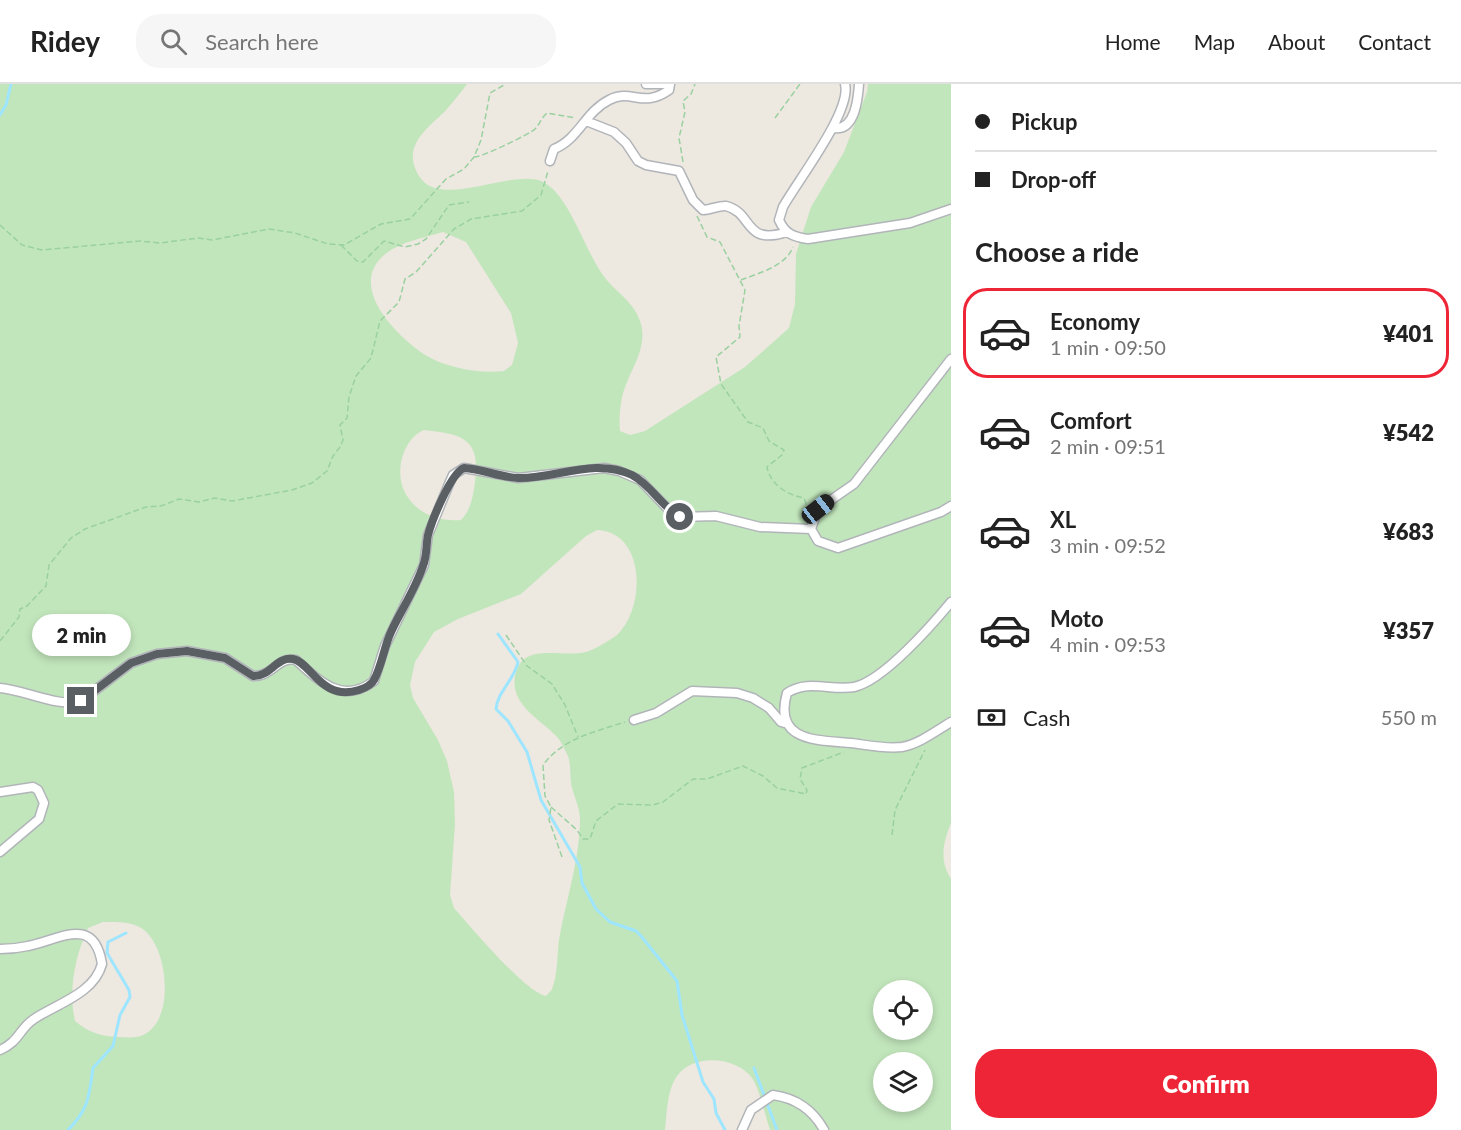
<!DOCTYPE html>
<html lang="en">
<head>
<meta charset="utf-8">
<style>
	body { margin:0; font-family:Lato,sans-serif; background:#f6f6f6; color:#222; height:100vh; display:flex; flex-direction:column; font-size:22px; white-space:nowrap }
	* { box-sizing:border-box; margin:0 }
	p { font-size:20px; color:#767676 }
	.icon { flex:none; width:33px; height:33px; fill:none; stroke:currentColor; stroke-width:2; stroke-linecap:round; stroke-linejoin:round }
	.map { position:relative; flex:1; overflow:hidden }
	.drawer { display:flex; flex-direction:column; background:#fff; width:510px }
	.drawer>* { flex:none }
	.top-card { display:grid; align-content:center; height:132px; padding:0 24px; background:#fff }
	.controls { position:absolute; left:873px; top:896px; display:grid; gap:12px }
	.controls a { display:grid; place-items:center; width:60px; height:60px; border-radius:50%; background:#fff; box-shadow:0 3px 9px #0003; font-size:30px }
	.end { position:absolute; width:27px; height:27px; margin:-14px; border:8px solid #595f62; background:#fff; box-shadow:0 0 0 3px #fff }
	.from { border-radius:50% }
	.bubble { position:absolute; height:42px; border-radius:21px; background:#fff; box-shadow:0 3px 9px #0003; font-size:20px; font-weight:800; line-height:42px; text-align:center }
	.car { position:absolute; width:18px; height:36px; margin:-18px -9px; border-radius:8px; box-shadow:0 0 4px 2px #0007; background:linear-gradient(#222 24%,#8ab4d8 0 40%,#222 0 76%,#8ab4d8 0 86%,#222 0) }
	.top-card b { display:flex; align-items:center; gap:21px; height:57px; font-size:22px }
	.top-card b+b { border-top:2px solid #e0e0e0 }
	.top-card i { width:15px; height:15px; background:#222 }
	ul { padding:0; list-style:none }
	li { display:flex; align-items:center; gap:18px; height:90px; margin:0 12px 9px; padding:0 12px; border:3px solid transparent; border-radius:24px }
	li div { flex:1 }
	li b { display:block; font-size:22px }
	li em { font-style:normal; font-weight:800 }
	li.current { border-color:#ee2536 }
	li>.icon { width:54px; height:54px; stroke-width:1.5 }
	h2 { padding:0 24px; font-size:27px; line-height:72px }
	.pay { display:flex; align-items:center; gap:15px; height:66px; padding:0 24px; font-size:22px }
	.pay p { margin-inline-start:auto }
	.cta { display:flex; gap:12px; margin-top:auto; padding:12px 24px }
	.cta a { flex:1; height:69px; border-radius:24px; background:#ee2536; color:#fff; font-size:24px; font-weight:800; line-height:69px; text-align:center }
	header { display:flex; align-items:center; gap:36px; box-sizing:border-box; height:84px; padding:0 30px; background:#fff; border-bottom:2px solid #e0e0e0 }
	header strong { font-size:28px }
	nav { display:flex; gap:33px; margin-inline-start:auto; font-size:21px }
	.search { width:420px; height:54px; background:#f6f6f6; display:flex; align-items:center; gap:15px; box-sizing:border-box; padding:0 21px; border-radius:24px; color:#767676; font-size:22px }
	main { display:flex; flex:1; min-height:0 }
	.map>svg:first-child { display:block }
</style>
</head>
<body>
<header>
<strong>Ridey</strong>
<div class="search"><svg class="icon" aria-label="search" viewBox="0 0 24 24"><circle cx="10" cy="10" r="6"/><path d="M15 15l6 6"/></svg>Search here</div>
<nav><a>Home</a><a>Map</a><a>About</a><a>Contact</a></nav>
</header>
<main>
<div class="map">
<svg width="951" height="1046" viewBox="0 0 951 1046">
	<rect width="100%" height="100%" fill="#ede8e0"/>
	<path fill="#c2e6bc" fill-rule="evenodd" d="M0,0H467C461,8 454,17 447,25C429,44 400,61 419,92C439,126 511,85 541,97C570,109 585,170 606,195C618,210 633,217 640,237C649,262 631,284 624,306C620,318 619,335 620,347L630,351L645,347L745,283L789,244L795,220L796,170L811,123L844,68L867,8L868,0H951V739C943,759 939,776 951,795V1046H770C765,1031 761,1011 754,997C740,973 694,968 677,992C667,1006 667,1029 665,1046H0ZM443,148L466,158L511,229L518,259L512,281L504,287C481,290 447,284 427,272C400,255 347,205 383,172C399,158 423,154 443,148ZM424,346C463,350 481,355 475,398C473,412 471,426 461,436C440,438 418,430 407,412C393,391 402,355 424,346ZM597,446C646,448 646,524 617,551C610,556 597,564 589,567C565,576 522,555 515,592C510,621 540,635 557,653C561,657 565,666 568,672C571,680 570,691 571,699C573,711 580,723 580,735C580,775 566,816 559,856C557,871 558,890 552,905C550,908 549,909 546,912C526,909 470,842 454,824L450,811L455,740L454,708L447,677L438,656L413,614L410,601L415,578L434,548L458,535L521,510L586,452ZM103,838C116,838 133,837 144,846C168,865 175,934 145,950C137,955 126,953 117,953C100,952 88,948 75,937C68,907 75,872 88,844ZM884,906H922V945H884ZM884,978H922V1017H884Z"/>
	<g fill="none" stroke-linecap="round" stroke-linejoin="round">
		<path stroke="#9ee5ff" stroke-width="3" d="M0,31L6,21L11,0
			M498,550L518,578C515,595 497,608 496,625L508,637L527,668L541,716L580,783L582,799L596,825L610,838L636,847L641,852L677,897L682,931L703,998L714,1015L716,1029L725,1046
			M754,984L777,1046
			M68,1046C89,1025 89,1012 93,984L113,962L120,931L130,913L129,906L107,869L108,858L126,849"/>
		<defs>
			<path id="minor" d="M646,0H670
				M845,0C852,27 798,96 783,123L779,136C785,150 794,153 808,155L910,139L951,125
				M586,37L614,48L626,59L638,77L646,81L679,87L693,116L703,126C710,126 720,121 726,122C754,129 743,162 787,148
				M834,44C855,47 858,15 859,0
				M550,77L554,65C579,55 585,28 609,16C632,4 642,25 669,6L670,0
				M951,275L854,400L818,425L811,445L818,457L838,464L941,428L951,422
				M951,518C932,541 883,597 854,603C831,607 808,595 787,609C773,658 817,656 851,659C867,661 885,665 902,663C919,660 936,647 951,638
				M0,604C25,606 60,624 81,617L131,579L157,570L187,567L225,574L253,592C272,593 278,572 296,576C319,597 343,621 374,597L385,562L424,481L428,451L449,400L453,391L464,384L518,394L604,384L619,387L640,396L670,427L680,433L716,432L760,443L811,445
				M634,636L656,629L692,607L737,609L753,614L769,624L781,638L788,640
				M0,708L33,703L38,706L44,719L39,735L0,768
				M0,865C9,865 19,864 28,862C59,856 94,830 102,880C94,910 56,920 34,935C19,945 19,958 0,966
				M742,1046L751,1026L773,1011C795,1014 813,1026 824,1046"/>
		</defs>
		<use href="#minor" stroke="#b1b5b9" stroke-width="11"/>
		<path stroke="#9ad1a0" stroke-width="1.5" stroke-dasharray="6 3" stroke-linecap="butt" d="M775,34L800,0
			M474,73C480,74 530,50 535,45C540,40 541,34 547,29L576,34
			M683,78L679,54L685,28L683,17L691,10L695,0
			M697,132L707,153L720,158L745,206L739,242L740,253L716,273L721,300L748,338L763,344L769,357L784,366L783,370L767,383C770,400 787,411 804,414L808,425
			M0,141L22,161L42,166L140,157L160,159L198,154L212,156L269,145L295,149L328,160L344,161L381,140L410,135L446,95L464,85L474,73L481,56L490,9L506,0
			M341,161L357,177L363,178L384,157L405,163L418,160L426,155L449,121L469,118
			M741,196C759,189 786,182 793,163
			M506,551L527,582L552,600L565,621L578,653
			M0,557L19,533L20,525L27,522L46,502L49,481L71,454L85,445L146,423L161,422L179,415L199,418L215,414L232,417L292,406L312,399L327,387L333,372L340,363L343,356L340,341L347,334L349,313L356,292L371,274L380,237L399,218L405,195L416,188L454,145L471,135L522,127L541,111L548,87
			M551,723L577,746L583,755H590L596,737L618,720L653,721L663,718L693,695H707L743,682L763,692L777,704L806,710L807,706L800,695L802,684L844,668
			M892,751L895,726L925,666
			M562,773L549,736L551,723L545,712L543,681C563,654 595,648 625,638"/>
		<use href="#minor" stroke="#fff" stroke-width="8"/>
	</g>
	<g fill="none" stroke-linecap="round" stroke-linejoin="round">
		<path stroke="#595f62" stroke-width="8" d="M81,617L131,579L157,570L187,567L225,574L253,592C270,593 277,572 293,575C311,578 321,618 359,606C365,604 372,600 374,596C382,581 384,563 391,548C401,526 415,506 423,482C427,472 426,461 428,451C432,436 451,389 464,384C482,385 500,393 518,394C556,395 594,373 632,391C651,401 661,422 680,433"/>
	</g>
</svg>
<div class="controls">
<a><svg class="icon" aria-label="locate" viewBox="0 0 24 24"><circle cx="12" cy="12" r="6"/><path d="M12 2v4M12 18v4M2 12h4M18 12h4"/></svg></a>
<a><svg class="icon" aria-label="layers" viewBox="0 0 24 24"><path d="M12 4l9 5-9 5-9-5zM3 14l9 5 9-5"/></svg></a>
</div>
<i class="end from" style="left:680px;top:433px"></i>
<i class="end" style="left:81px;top:617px"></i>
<div class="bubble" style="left:32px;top:530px;width:99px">2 min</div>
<i class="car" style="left:818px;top:425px;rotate:52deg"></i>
</div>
<section class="drawer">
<div class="top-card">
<b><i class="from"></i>Pickup</b>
<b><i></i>Drop-off</b>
</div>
<h2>Choose a ride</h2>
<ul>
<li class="current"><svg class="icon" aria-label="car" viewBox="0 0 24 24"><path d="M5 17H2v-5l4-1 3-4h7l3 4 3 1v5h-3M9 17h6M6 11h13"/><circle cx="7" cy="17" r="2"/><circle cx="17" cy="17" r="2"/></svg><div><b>Economy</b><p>1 min · 09:50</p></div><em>¥401</em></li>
<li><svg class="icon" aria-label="car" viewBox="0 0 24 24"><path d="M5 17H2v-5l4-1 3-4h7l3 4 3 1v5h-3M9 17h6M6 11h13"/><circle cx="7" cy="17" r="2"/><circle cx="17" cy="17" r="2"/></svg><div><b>Comfort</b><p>2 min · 09:51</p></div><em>¥542</em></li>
<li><svg class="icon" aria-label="car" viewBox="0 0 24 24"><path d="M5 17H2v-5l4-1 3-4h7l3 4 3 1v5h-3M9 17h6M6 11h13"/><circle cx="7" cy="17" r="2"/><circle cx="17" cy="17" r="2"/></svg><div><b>XL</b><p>3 min · 09:52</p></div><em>¥683</em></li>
<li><svg class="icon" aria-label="car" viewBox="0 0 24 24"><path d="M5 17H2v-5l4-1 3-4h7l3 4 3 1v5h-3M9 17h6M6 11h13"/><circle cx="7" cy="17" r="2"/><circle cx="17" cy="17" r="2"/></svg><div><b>Moto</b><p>4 min · 09:53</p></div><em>¥357</em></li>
</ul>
<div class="pay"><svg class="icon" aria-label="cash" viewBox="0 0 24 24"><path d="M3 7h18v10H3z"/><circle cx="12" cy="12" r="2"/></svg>Cash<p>550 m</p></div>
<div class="cta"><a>Confirm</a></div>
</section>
</main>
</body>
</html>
